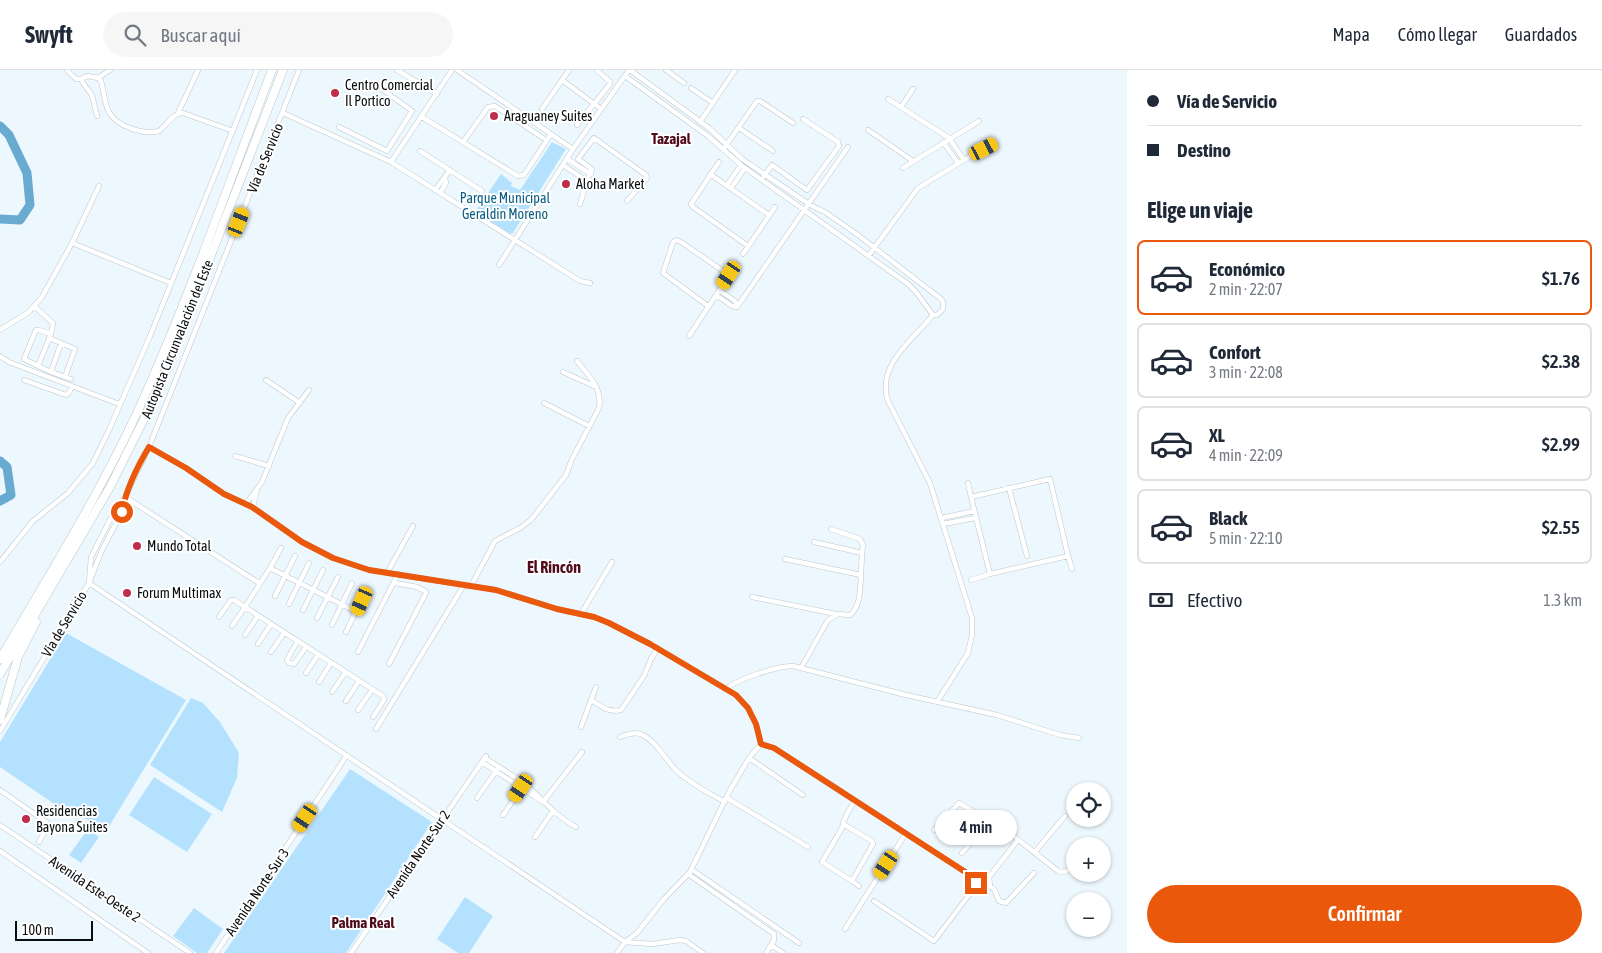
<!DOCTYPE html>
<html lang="es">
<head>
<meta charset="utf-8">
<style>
	body { margin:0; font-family:"Asap Condensed",sans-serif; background:#f6f6f7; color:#1f2937; height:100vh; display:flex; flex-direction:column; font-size:19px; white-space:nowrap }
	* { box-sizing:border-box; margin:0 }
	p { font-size:16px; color:#747a83 }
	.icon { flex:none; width:28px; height:28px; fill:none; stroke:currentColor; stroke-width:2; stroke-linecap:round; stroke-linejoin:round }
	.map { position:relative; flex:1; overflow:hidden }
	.panel { display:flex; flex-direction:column; background:#fff; width:475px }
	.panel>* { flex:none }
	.guide { display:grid; align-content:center; height:110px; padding:0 20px; background:#fff }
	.buttons { position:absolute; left:1066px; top:712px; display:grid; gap:10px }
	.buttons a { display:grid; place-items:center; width:45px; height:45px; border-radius:50%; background:#fff; box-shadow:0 1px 4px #0004; font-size:25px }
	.scale { position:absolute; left:15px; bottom:12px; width:78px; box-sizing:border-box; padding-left:5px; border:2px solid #090d0f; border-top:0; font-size:14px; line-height:18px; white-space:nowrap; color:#090d0f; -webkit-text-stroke:4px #fff; paint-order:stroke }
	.end { position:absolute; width:22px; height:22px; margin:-11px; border:6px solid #ea580c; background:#fff; box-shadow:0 0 0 2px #fff }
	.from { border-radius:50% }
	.bubble { position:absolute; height:35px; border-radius:18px; background:#fff; box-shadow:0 1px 4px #0004; font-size:16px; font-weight:600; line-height:35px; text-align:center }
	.car { position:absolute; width:15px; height:30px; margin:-15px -8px; border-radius:6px; box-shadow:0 0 4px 1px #0007; background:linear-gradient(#f5c518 24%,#345 0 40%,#f5c518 0 76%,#345 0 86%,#f5c518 0) }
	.guide b { display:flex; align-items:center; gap:18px; height:48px; font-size:19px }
	.guide b+b { border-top:1px solid #e0e1e3 }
	.guide i { width:12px; height:12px; background:#1f2937 }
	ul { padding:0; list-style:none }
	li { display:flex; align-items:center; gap:15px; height:75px; margin:0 10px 8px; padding:0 10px; border:2px solid #e0e1e3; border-radius:8px }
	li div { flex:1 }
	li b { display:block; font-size:19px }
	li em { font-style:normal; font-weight:600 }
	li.selected { border-color:#ea580c }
	li>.icon { width:45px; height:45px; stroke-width:1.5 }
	h2 { padding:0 20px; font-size:22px; line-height:60px }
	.pay { display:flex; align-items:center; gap:12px; height:55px; padding:0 20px; font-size:19px }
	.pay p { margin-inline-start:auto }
	.primary-button { display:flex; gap:10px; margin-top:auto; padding:10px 20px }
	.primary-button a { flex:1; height:58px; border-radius:30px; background:#ea580c; color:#fff; font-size:20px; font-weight:600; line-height:58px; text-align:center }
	header { display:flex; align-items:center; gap:30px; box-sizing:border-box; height:70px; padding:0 25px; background:#fff; border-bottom:1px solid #e0e1e3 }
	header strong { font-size:24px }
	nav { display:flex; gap:28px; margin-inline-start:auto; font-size:18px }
	.search { width:350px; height:45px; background:#f6f6f7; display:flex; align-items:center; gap:12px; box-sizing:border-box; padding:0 18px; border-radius:28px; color:#747a83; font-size:19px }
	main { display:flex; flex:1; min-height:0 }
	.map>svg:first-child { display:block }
</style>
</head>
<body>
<header>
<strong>Swyft</strong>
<div class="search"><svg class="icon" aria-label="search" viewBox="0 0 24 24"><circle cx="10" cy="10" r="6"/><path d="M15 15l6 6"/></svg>Buscar aquí</div>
<nav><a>Mapa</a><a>Cómo llegar</a><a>Guardados</a></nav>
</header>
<main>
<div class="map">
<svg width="1127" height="883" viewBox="0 0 1127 883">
	<rect width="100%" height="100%" fill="#edf8fe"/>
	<path fill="#b4e2fe" d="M552,72L566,79L513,163L508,164L475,142L501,104L512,113L511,116L520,120Z
		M66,563L186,630L108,758L63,740L0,697V672Z
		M191,628L203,633L220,652L239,683L237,708L222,742L150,695Z
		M350,699L432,752L346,883H224Z
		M154,707L212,744L187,782L129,745Z
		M88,759L99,767L81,793L69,785Z
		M465,827L493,846L469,883H458L437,869Z
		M194,838L223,859L207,883H197L173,866Z"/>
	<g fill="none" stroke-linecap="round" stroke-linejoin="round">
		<path stroke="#69aad0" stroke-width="9" d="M0,56L9,65L27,103L30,135L20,150L0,149
			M0,391L7,397L11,425L0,431"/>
		<defs>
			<path id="minor" d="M67,0L76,9H81
				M397,0L437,24
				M457,0L573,79
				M666,0L684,13
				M625,6L708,66L741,95L908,214L916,222L933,245H937L943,239V232L941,229L858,165L825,142L812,136L742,89L709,58L630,0
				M98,8L101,11C104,21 104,33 109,42C117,57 144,65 159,61C167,55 172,43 183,43L233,61
				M562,10L601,39
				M691,18L713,33
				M888,29L949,68L964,90
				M901,37L913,19
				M542,39L569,0
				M178,43L198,0
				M283,43L391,92L580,211L590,213
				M97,46L92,25L83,13L81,9L87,6L98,8L110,0
				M422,47L518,106L524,105L551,64
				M700,52L735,0
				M577,55L610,14V12L597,0
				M339,57L387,81L412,41L375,14
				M739,58L773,81
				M868,60L913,91
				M463,72L488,37L495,36L543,68
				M943,72L958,93
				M725,77L757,31H760L793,53
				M420,81L482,121
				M567,89L591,104
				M391,92L452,0
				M719,92L691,134L693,137L748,176
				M563,95L587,111
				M903,98L979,51
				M710,104L769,145
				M764,106L772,95L807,120L839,76L838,72L803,49
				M727,115L741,95
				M731,118L745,98
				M435,120L450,100
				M440,123L446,113L445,108
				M580,134L587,111L592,99L578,89L594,68L646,105L647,108L627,131
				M72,173L171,213
				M743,184L775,137
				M869,185L918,118L974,84L995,74
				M499,195L573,79L629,0
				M719,220L735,231L737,237
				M716,225L732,236L737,237
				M34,236L53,253L51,264L38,296
				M708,236L663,203L673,172L676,170L681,172L729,205
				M737,237L848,77
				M933,245C913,270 876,295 888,331L930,413L972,548V565L968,583L937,632
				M0,260L29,242L42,227L72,173L99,116
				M51,264L39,260H36L24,289L51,302L71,309
				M689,266L736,195
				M49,268L75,279L65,307
				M0,286L9,292L119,334
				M51,302L61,273
				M563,302L596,317
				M24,310L66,325L69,323L72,316
				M266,310L300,333
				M544,333L589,356
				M149,377L186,398L224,424L253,437L302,472L333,488L369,500L496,520L557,539L594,547L609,553L650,574L736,625L748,638L756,655L761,674L749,688L729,722L690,802L664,829L637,863L625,872L617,883
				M235,386L269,396
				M1050,409L1068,486L990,504L971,427Z
				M968,413L971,427
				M1009,418L1027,486
				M125,427L259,513
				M246,434L262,412L288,348L309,320
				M253,437L257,419
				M942,448L974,441
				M943,454L975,448
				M831,459L860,469L863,475L862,483
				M814,472L862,483L861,505
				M1068,486L1072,499
				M785,489L861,505C860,518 861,536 850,545L838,544L828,550L801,598
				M0,492L33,451L68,423L93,393L109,360L150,266L257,0
				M270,498L281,478
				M387,503L413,456
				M971,510L990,504
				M89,513L625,872L652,874L680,870L686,871L703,883
				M89,513L91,487L117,436L125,427L149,377L299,0
				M471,516L495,471L520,458L531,450L566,405L572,389L599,338C603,318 588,305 577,291
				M275,526L295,486
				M752,527L836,544
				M289,534L309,493
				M303,540L323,500
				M357,542L270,498L245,537L383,626L384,630L373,647
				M581,544L612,492
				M219,547L231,530H234L245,537L232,556
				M317,548L338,507
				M332,555L352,513
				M346,562L366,520
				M245,565L258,546
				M297,572L287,590L289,593L294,594L306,577
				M258,574L271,554
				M271,582L284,563
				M358,582L398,504
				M389,594L426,523L425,521L417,517L395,513
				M306,603L318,585
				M319,612L331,593
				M725,619C738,609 777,596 793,596L906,625L997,645L1060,665L1079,668
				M332,622L345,603
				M591,630L596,617
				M346,631L359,611
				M358,640L372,620
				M581,657L591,630C601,636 608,643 621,640L644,606L651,589L658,578
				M376,659L464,515
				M0,661L89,513L102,480L122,442L124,429
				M620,667C627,664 636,661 643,665C658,673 666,691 678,702C691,714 709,723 725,732
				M761,674L774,678L973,807L976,812L975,817L934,871L874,831
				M485,688C503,700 524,711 539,727C551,739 561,749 576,757
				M749,688L803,725
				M482,692L543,732
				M0,720L49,754L39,772
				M477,728L497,700
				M727,728L808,777
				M543,732L582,682
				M503,745L522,718
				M843,754L872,771L873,774L852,811L822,792L842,758C844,747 849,740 855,731
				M0,755L190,883
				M934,760L959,733L1011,764L1058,801C1067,804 1070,798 1075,791
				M535,767L553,741
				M1087,776L1091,772
				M0,781L148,883
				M1035,782L1065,746
				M962,783L990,751
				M691,799L799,873
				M688,804L774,864V870L766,883
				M975,808L989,807
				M852,811L859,816
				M976,815C995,818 992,813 999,831L1006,833L1034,803
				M990,816L989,807L1018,770
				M845,859L906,763
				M771,875L783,883
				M216,883L347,685
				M351,883L486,686"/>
			<path id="motorway" d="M0,589C53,499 109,409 150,314C195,211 232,105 272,0
				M0,604L110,417L159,319L283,0
				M0,650L18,587L36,552"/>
		</defs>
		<use href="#minor" stroke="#bcc6cd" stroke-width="5.5"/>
		<use href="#motorway" stroke="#bcc6cd" stroke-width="9"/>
		<use href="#minor" stroke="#fff" stroke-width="4.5"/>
		<use href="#motorway" stroke="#fff" stroke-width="8"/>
	</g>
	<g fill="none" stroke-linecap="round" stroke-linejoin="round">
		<path stroke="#ea580c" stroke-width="6" d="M122,442C126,419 137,397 149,377L186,398L224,424L252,437L302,472L333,488L369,500L496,520L557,539L594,547L609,553L650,574L736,625L748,638L756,654L761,674L774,678L973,807L976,813"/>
	</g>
	<g fill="#be2e4c" stroke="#fff" stroke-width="2">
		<circle cx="335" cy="23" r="5"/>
		<circle cx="494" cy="46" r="5"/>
		<circle cx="566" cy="114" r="5"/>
		<circle cx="137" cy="476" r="5"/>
		<circle cx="127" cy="523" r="5"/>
		<circle cx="26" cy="749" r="5"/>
	</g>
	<g text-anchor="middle" stroke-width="4" stroke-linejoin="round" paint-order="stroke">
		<g font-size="14" fill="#090d0f" stroke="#fff" text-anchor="start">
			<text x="345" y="20">Centro Comercial<tspan x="345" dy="16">Il Portico</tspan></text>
			<text x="504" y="51">Araguaney Suites</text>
			<text x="576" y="119">Aloha Market</text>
			<text x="147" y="481">Mundo Total</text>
			<text x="137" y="528">Forum Multimax</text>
			<text x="36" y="746">Residencias<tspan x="36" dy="16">Bayona Suites</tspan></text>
		</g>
		<g font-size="14" fill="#090d0f" stroke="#fff">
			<text transform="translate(265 88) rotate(-68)" y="5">Vía de Servicio</text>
			<text transform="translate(177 269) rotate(-68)" y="5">Autopista Circunvalación del Este</text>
			<text transform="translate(64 554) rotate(-59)" y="5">Vía de Servicio</text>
			<text transform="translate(418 784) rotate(-56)" y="5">Avenida Norte-Sur 2</text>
			<text transform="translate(95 819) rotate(34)" y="5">Avenida Este-Oeste 2</text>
			<text transform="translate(257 822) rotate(-56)" y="5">Avenida Norte-Sur 3</text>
		</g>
		<g font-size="14" fill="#0b5f83" stroke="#fff">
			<text x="505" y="133">Parque Municipal<tspan x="505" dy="16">Geraldin Moreno</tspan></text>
		</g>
		<g font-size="15" font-weight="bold" fill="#510c1b" stroke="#fff">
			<text x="671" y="74">Tazajal</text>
			<text x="363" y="858">Palma Real</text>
		</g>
		<g font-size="16" font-weight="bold" fill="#510c1b" stroke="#fff">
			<text x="554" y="503">El Rincón</text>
		</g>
	</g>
</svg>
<div class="buttons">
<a><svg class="icon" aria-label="locate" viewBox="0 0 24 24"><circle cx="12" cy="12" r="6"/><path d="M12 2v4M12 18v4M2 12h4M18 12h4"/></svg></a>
<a>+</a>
<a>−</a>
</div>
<div class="scale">100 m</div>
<i class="end from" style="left:122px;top:442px"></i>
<i class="end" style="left:976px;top:813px"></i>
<div class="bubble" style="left:935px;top:740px;width:82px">4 min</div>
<i class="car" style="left:984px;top:79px;rotate:63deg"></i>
<i class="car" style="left:239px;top:152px;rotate:22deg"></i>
<i class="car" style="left:729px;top:205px;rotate:213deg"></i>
<i class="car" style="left:362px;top:531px;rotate:204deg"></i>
<i class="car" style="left:521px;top:718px;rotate:214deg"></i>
<i class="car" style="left:305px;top:748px;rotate:214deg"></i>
<i class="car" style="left:886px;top:795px;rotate:213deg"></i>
</div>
<section class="panel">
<div class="guide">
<b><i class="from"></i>Vía de Servicio</b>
<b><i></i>Destino</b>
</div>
<h2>Elige un viaje</h2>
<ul>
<li class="selected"><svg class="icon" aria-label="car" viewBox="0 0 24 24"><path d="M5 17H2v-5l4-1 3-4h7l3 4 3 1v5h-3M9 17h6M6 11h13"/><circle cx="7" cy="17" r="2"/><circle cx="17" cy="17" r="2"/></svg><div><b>Económico</b><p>2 min · 22:07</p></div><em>$1.76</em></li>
<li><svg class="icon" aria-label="car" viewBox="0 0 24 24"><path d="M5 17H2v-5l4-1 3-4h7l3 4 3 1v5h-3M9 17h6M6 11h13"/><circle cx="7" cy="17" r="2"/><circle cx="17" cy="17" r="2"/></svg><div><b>Confort</b><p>3 min · 22:08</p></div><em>$2.38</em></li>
<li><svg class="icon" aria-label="car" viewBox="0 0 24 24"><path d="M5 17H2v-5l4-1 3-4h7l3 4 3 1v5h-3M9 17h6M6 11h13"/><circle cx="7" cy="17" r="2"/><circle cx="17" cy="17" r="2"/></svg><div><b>XL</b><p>4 min · 22:09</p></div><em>$2.99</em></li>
<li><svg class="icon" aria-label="car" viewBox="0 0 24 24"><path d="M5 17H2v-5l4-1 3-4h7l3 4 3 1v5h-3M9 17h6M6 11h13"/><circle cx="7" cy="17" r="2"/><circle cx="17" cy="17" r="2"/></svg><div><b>Black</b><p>5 min · 22:10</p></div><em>$2.55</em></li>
</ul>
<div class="pay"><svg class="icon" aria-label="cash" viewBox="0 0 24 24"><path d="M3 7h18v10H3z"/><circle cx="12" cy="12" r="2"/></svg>Efectivo<p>1.3 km</p></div>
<div class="primary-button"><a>Confirmar</a></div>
</section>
</main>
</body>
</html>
